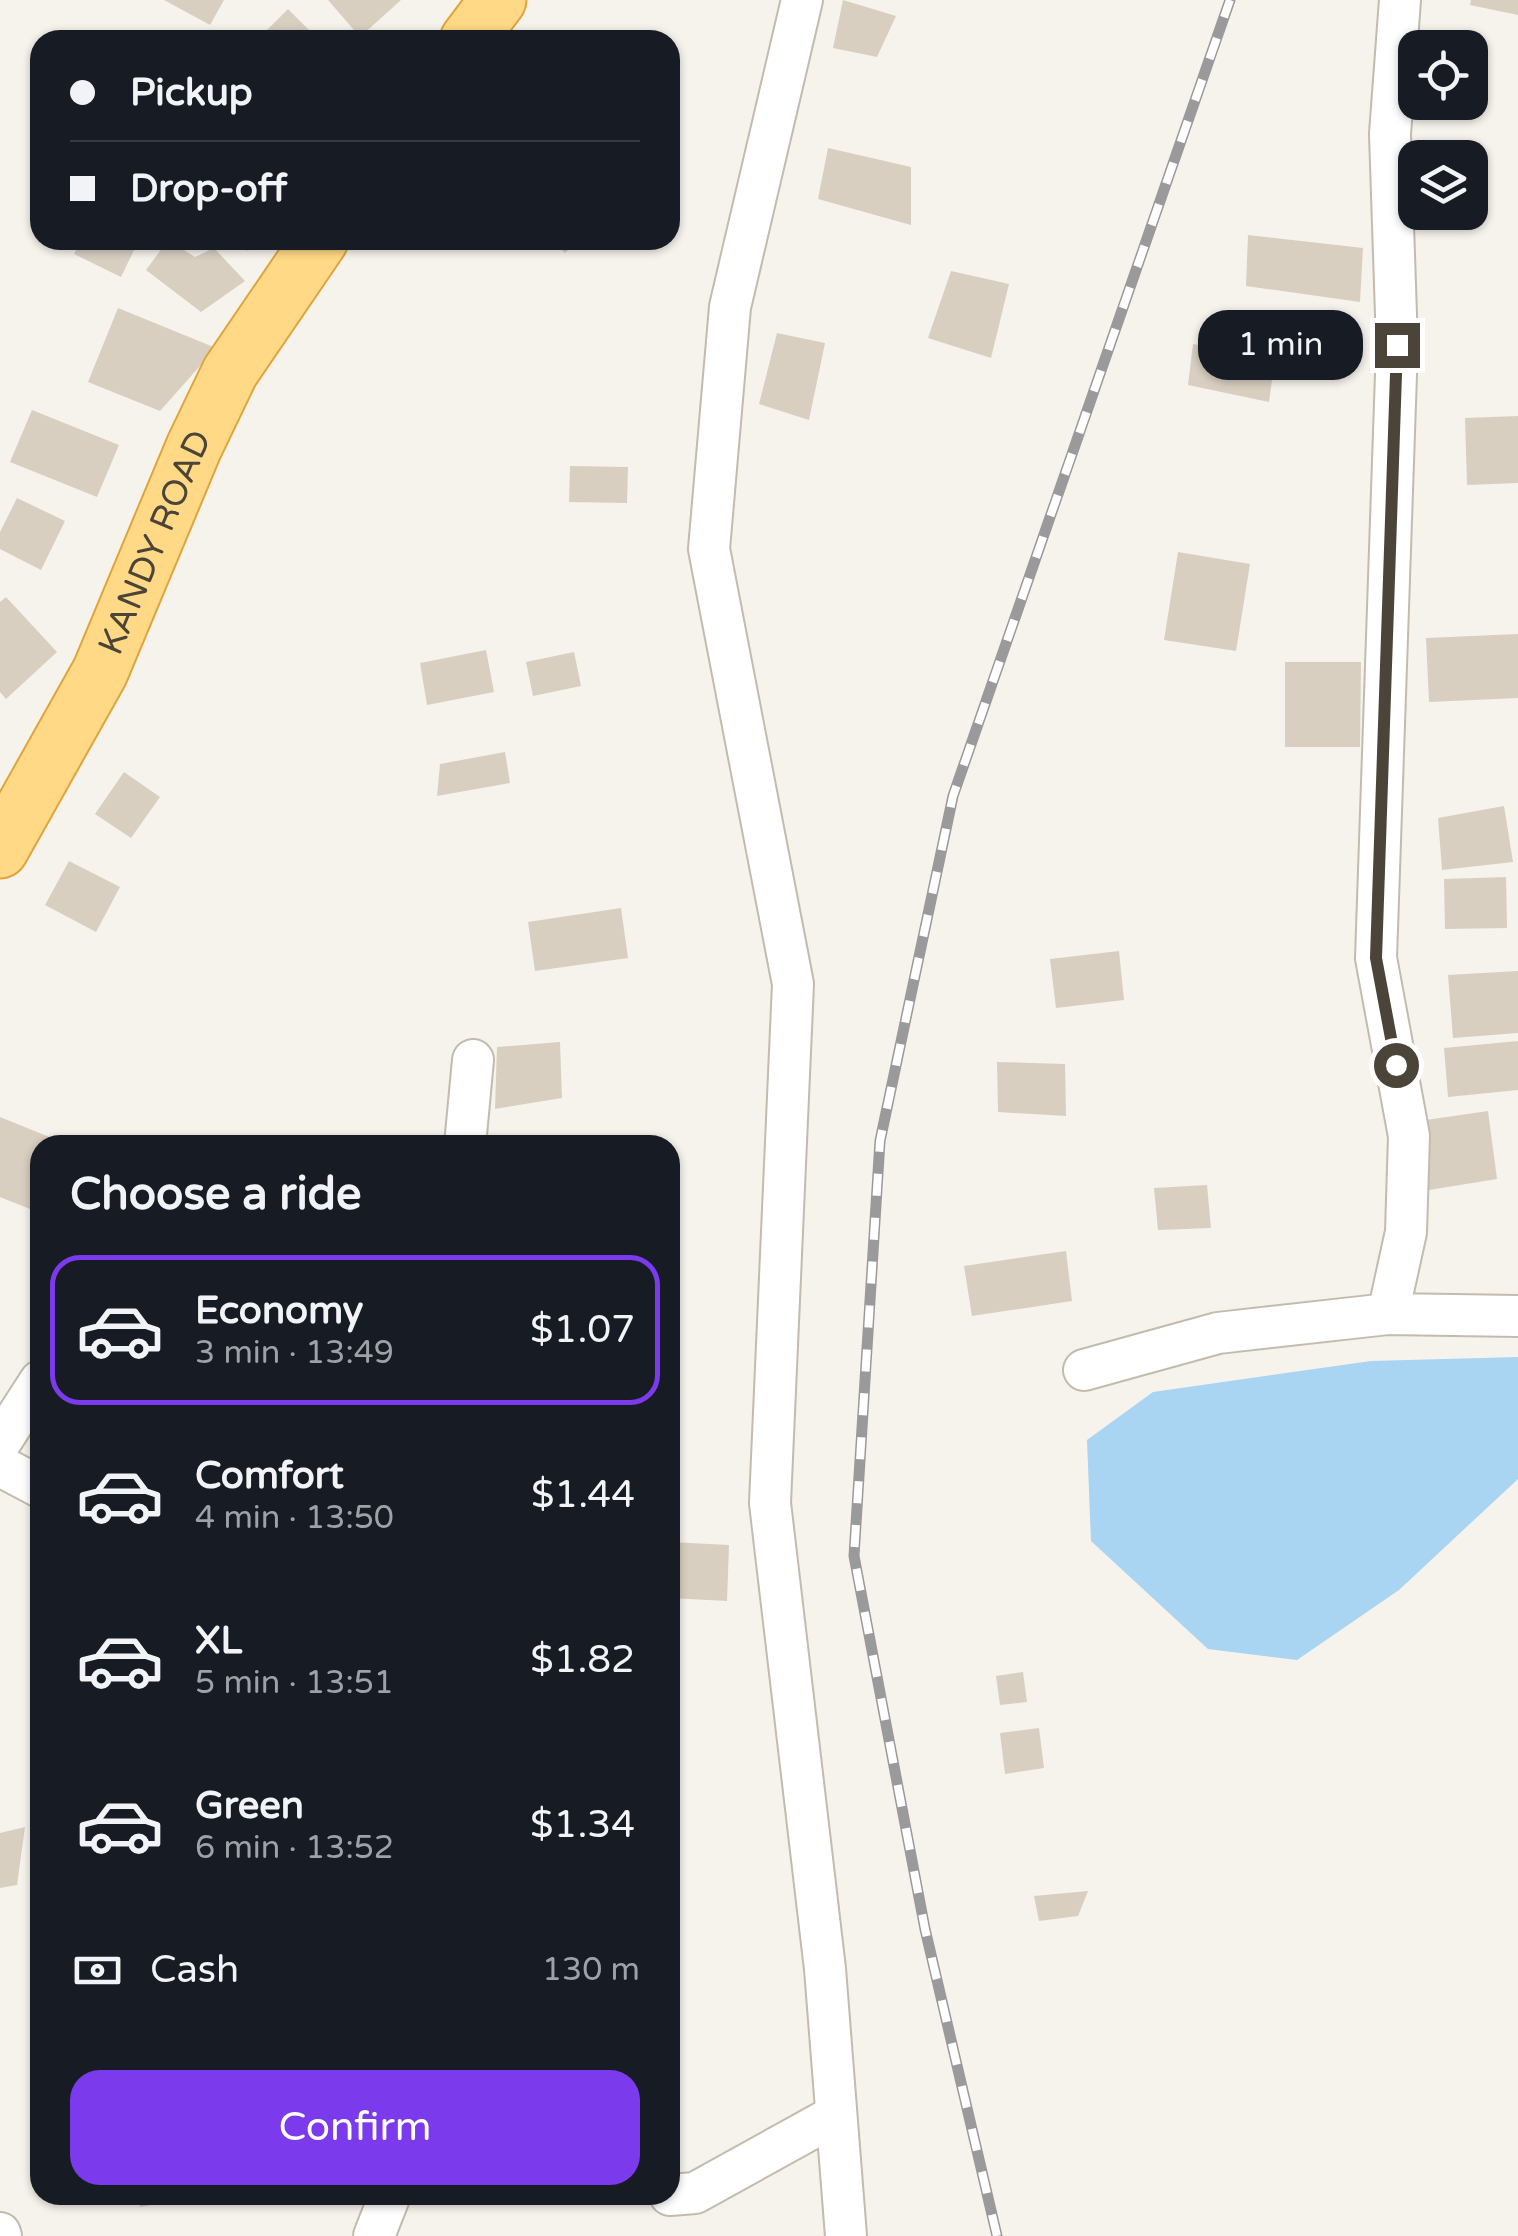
<!DOCTYPE html>
<html lang="en">
<head>
<meta charset="utf-8">
<style>
	body { margin:0; font-family:"Varela Round",sans-serif; background:#20242c; color:#f1f3f6; height:100vh; display:flex; flex-direction:column; font-size:38px; white-space:nowrap }
	* { box-sizing:border-box; margin:0 }
	p { font-size:32px; color:#9ea1a6 }
	.icon { flex:none; width:55px; height:55px; fill:none; stroke:currentColor; stroke-width:2; stroke-linecap:round; stroke-linejoin:round }
	.map { position:relative; flex:1; overflow:hidden }
	.sheet { position:absolute; left:30px; top:1135px; width:650px; height:1070px; display:flex; flex-direction:column; background:#171b24; border-radius:30px; box-shadow:0 2px 8px #0004 }
	.sheet>* { flex:none }
	.banner { position:absolute; left:30px; top:30px; width:650px; height:220px; border-radius:30px; box-shadow:0 2px 8px #0004; display:grid; align-content:center; height:220px; padding:0 40px; background:#171b24 }
	.controls { position:absolute; left:1398px; top:30px; display:grid; gap:20px }
	.controls a { display:grid; place-items:center; width:90px; height:90px; border-radius:20px; background:#171b24; box-shadow:0 2px 8px #0004; font-size:50px }
	.end { position:absolute; width:45px; height:45px; margin:-22px; border:12px solid #4b4439; background:#fff; box-shadow:0 0 0 5px #fff }
	.from { border-radius:50% }
	.bubble { position:absolute; height:70px; border-radius:30px; background:#171b24; box-shadow:0 2px 8px #0004; font-size:32px; font-weight:600; line-height:70px; text-align:center }
	.banner b { display:flex; align-items:center; gap:35px; height:95px; font-size:38px }
	.banner b+b { border-top:2px solid #363941 }
	.banner i { width:25px; height:25px; background:#f1f3f6 }
	ul { padding:0; list-style:none }
	li { display:flex; align-items:center; gap:30px; height:150px; margin:0 20px 15px; padding:0 20px; border:5px solid transparent; border-radius:30px }
	li div { flex:1 }
	li b { display:block; font-size:38px }
	li em { font-style:normal; font-weight:600 }
	li.current { border-color:#7c3aed }
	li>.icon { width:90px; height:90px; stroke-width:1.5 }
	h2 { padding:0 40px; font-size:45px; line-height:120px }
	.pay { display:flex; align-items:center; gap:25px; height:110px; padding:0 40px; font-size:38px }
	.pay p { margin-inline-start:auto }
	.button { display:flex; gap:20px; margin-top:auto; padding:20px 40px }
	.button a { flex:1; height:115px; border-radius:30px; background:#7c3aed; color:#fff; font-size:40px; font-weight:600; line-height:115px; text-align:center }
	.map>svg:first-child { display:block }
</style>
</head>
<body>
<div class="map">
<svg width="1518" height="2236" viewBox="0 0 1518 2236">
	<rect width="100%" height="100%" fill="#f6f3ec"/>
	<path fill="#a9d4f2" d="M1518,1357V1479L1399,1590L1297,1660L1208,1649L1091,1541L1087,1440L1153,1392L1371,1361Z"/>
	<path fill="#d8cfc1" d="M164,0H224L210,25Z
		M328,0H401L360,37Z
		M843,0L896,16L877,57L833,48Z
		M1471,0H1518V15L1470,5Z
		M288,9L319,40H257Z
		M828,148L911,167V225L818,199Z
		M1248,235L1363,248L1360,302L1246,286Z
		M81,240H139L121,277L74,254Z
		M168,240L195,257L214,248L245,281L201,312L146,270Z
		M232,240H255L248,251Z
		M559,240H578L565,253L555,243Z
		M951,271L1009,284L991,358L928,338Z
		M118,308L216,348L160,411L88,382Z
		M777,333L825,343L809,420L759,404Z
		M1193,344L1275,359L1269,402L1188,385Z
		M32,410L119,445L97,497L10,462Z
		M1518,416V483L1467,485L1465,418Z
		M570,466L628,467L627,503L569,502Z
		M17,498L65,521L41,570L0,549V532Z
		M1178,552L1250,564L1236,651L1164,640Z
		M6,597L57,652L6,699L0,692V602Z
		M1518,634V698L1429,702L1426,638Z
		M486,650L494,692L427,705L420,663Z
		M574,652L581,686L533,696L526,662Z
		M1285,662H1361L1360,747H1285Z
		M505,752L510,783L437,796L440,764Z
		M124,772L160,797L131,838L95,814Z
		M1504,806L1513,862L1442,870L1438,818Z
		M69,861L120,887L96,932L45,905Z
		M1506,877L1507,928L1445,929L1444,879Z
		M621,908L628,958L535,971L528,922Z
		M1119,951L1124,1000L1056,1008L1050,959Z
		M1518,971V1033L1453,1038L1448,975Z
		M1518,1041V1090L1448,1097L1444,1048Z
		M560,1042L562,1098L495,1109L497,1047Z
		M997,1062L1065,1064L1066,1116L998,1112Z
		M1488,1111L1497,1179L1429,1190L1419,1121Z
		M0,1117L69,1145H40V1213L0,1197Z
		M1207,1185L1211,1228L1158,1230L1154,1188Z
		M1066,1251L1072,1301L972,1316L964,1266Z
		M40,1422V1445L30,1439Z
		M670,1542L729,1545L727,1601L670,1598Z
		M1023,1672L1027,1702L1000,1705L996,1676Z
		M1039,1728L1044,1768L1005,1774L1000,1733Z
		M25,1827L17,1885L0,1888V1833Z
		M1088,1891L1078,1916L1039,1921L1034,1896Z
		M138,2195H185L187,2199L140,2207Z"/>
	<g fill="none" stroke-linecap="round" stroke-linejoin="round">
		<defs>
			<path id="minor" d="M802,0L730,307L709,549L793,984L770,1503L825,1969L846,2236
				M465,1145L473,1060
				M1388,1314L1406,1232L1409,1136L1376,958L1397,345L1390,134L1400,0
				M1084,1370L1218,1333L1388,1314L1518,1316
				M0,1443L40,1381
				M0,1466L40,1487
				M670,2195L695,2193L836,2115
				M0,2233L1,2236
				M374,2236L390,2195"/>
			<g id="trunk">
				<path d="M468,40L498,0"/>
				<path id="s1" d="M0,850L100,672L194,447L230,372L320,240"/>
			</g>
		</defs>
		<use href="#minor" stroke="#c2bbae" stroke-width="44"/>
		<use href="#trunk" stroke="#e0a43c" stroke-width="59"/>
		<use href="#minor" stroke="#fff" stroke-width="40"/>
		<use href="#trunk" stroke="#ffd985" stroke-width="55"/>
		<defs>
			<path id="rail" d="M997,2236L925,1929L854,1556L880,1141L953,796L1230,0"/>
		</defs>
		<use href="#rail" stroke="#9a9a9a" stroke-width="11"/>
		<use href="#rail" stroke="#fff" stroke-width="8" stroke-dasharray="22" stroke-linecap="butt"/>
	</g>
	<g fill="none" stroke-linecap="round" stroke-linejoin="round">
		<path stroke="#4b4439" stroke-width="12" d="M1396,1065L1376,958L1397,345"/>
	</g>
	<g text-anchor="middle" stroke-width="8" stroke-linejoin="round" paint-order="stroke">
		<g font-size="35" fill="#4b4439" stroke="#fff">
			<text dy="12" stroke="none"><textPath href="#s1" startOffset="345">KANDY ROAD</textPath></text>
		</g>
	</g>
</svg>
<div class="controls">
<a><svg class="icon" aria-label="locate" viewBox="0 0 24 24"><circle cx="12" cy="12" r="6"/><path d="M12 2v4M12 18v4M2 12h4M18 12h4"/></svg></a>
<a><svg class="icon" aria-label="layers" viewBox="0 0 24 24"><path d="M12 4l9 5-9 5-9-5zM3 14l9 5 9-5"/></svg></a>
</div>
<i class="end from" style="left:1396px;top:1065px"></i>
<i class="end" style="left:1397px;top:345px"></i>
<div class="bubble" style="left:1198px;top:310px;width:165px">1 min</div>
<div class="banner">
<b><i class="from"></i>Pickup</b>
<b><i></i>Drop-off</b>
</div>
<section class="sheet">
<h2>Choose a ride</h2>
<ul>
<li class="current"><svg class="icon" aria-label="car" viewBox="0 0 24 24"><path d="M5 17H2v-5l4-1 3-4h7l3 4 3 1v5h-3M9 17h6M6 11h13"/><circle cx="7" cy="17" r="2"/><circle cx="17" cy="17" r="2"/></svg><div><b>Economy</b><p>3 min · 13:49</p></div><em>$1.07</em></li>
<li><svg class="icon" aria-label="car" viewBox="0 0 24 24"><path d="M5 17H2v-5l4-1 3-4h7l3 4 3 1v5h-3M9 17h6M6 11h13"/><circle cx="7" cy="17" r="2"/><circle cx="17" cy="17" r="2"/></svg><div><b>Comfort</b><p>4 min · 13:50</p></div><em>$1.44</em></li>
<li><svg class="icon" aria-label="car" viewBox="0 0 24 24"><path d="M5 17H2v-5l4-1 3-4h7l3 4 3 1v5h-3M9 17h6M6 11h13"/><circle cx="7" cy="17" r="2"/><circle cx="17" cy="17" r="2"/></svg><div><b>XL</b><p>5 min · 13:51</p></div><em>$1.82</em></li>
<li><svg class="icon" aria-label="car" viewBox="0 0 24 24"><path d="M5 17H2v-5l4-1 3-4h7l3 4 3 1v5h-3M9 17h6M6 11h13"/><circle cx="7" cy="17" r="2"/><circle cx="17" cy="17" r="2"/></svg><div><b>Green</b><p>6 min · 13:52</p></div><em>$1.34</em></li>
</ul>
<div class="pay"><svg class="icon" aria-label="cash" viewBox="0 0 24 24"><path d="M3 7h18v10H3z"/><circle cx="12" cy="12" r="2"/></svg>Cash<p>130 m</p></div>
<div class="button"><a>Confirm</a></div>
</section>
</div>
</body>
</html>
